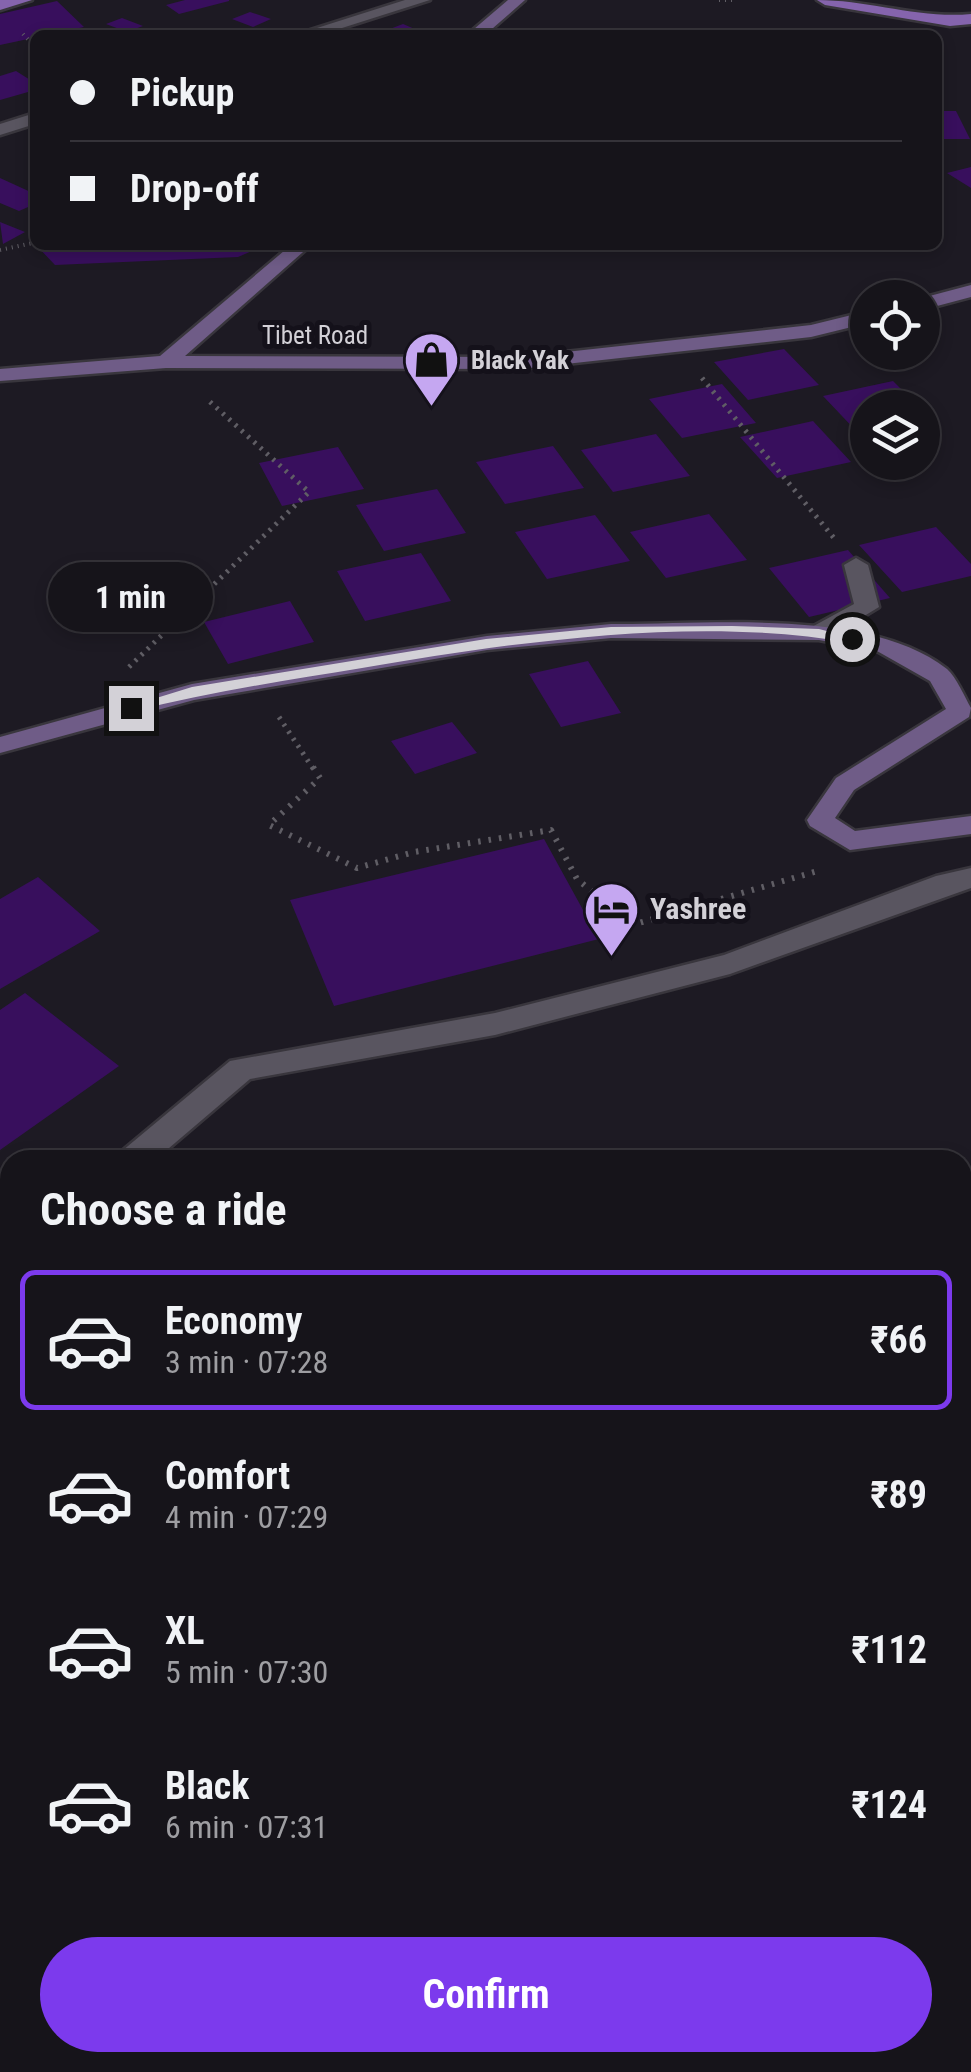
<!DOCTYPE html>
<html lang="en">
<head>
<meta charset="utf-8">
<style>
	body { margin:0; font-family:"Roboto Condensed",sans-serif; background:#232127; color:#f1f3f6; height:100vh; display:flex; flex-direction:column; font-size:38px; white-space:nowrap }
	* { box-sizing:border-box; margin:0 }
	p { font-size:32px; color:#9e9ea2 }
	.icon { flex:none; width:55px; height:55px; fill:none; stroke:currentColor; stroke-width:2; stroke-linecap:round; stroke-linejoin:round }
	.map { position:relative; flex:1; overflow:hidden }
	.details { position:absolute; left:0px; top:1150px; width:972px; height:922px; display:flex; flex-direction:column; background:#16141a; border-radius:30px 30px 0 0; box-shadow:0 5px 15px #0003,0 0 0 2px #353339 }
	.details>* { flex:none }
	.top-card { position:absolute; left:30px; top:30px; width:912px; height:220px; border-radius:15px; box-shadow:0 5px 15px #0003,0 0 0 2px #353339; display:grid; align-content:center; height:220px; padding:0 40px; background:#16141a }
	.buttons { position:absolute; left:850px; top:280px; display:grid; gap:20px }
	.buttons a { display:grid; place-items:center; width:90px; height:90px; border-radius:50%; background:#16141a; box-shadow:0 5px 15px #0003,0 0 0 2px #353339; font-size:50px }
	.end { position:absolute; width:45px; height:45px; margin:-22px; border:12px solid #d3d1d7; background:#111; box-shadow:0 0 0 5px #111 }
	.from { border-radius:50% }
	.bubble { position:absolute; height:70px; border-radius:35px; background:#16141a; box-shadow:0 5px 15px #0003,0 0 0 2px #353339; font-size:32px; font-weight:700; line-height:70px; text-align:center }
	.top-card b { display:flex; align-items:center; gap:35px; height:95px; font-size:38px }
	.top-card b+b { border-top:2px solid #353339 }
	.top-card i { width:25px; height:25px; background:#f1f3f6 }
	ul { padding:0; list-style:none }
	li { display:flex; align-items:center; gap:30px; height:140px; margin:0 20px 15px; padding:0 20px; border:5px solid transparent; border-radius:15px }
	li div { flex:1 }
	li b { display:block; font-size:38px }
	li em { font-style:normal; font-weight:700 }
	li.active { border-color:#7c3aed }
	li>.icon { width:90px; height:90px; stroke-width:1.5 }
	h2 { padding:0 40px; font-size:45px; line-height:120px }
	.cta { display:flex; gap:20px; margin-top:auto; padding:20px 40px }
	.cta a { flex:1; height:115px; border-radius:60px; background:#7c3aed; color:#fff; font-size:40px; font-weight:700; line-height:115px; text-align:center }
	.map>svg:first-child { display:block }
</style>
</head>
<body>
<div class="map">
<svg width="971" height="2072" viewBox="0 0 971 2072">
	<rect width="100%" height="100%" fill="#1d1a23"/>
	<path fill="#380f5d" d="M185,0H229V1L179,14L166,5Z
		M57,1L84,27L0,45V14Z
		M250,12L271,19L253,27L232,19Z
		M122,18L143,26L127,32L106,24Z
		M403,24L429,35H399L387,30Z
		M16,71L35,83V90L0,100V76Z
		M938,111H956L970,139H938Z
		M971,167V188L947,173Z
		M0,178L35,194V204L19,211L0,203Z
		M0,222L25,232L3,244Z
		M36,245H266L238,257L55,265Z
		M784,349L819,385L748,400L714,362Z
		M893,381L920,408H868V433L860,435L823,396Z
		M722,384L756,423L682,438L649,399Z
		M813,421L851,462L777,478L740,437Z
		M656,434L690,476L613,492L581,450Z
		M553,446L584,488L505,504L476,462Z
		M338,447L364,489L282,506L259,463Z
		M437,489L466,533L384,551L356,505Z
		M709,514L747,560L666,578L630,532Z
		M595,515L630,561L547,579L515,532Z
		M936,527L971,564V576L902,592L859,545Z
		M848,550L890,598L809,617L769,568Z
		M421,553L451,601L365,621L337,571Z
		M290,601L314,642L228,664L204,622Z
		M588,661L621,713L561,727L529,674Z
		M452,722L477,753L415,774L391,741Z
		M544,839L599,939L334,1006L290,900Z
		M38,877L100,931L0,989V899Z
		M25,993L119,1066L0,1150V1010Z
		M971,1639V1679L962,1670V1645Z"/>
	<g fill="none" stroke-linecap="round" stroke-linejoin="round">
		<defs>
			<path id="lane" d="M684,2062H728L732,2072H688Z"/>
			<path id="street" d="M405,0H430L320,35H295Z
				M35,113V124L0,135V124Z
				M856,558L868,565L879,607L828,638H810L807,633L810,628L854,604L844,565Z
				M971,868V888L730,974L495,1035L250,1079L155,1160H117L122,1151L230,1061L495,1013L724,955L936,876Z
				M10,1253V1285L0,1289V1257Z"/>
			<path id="secondary" d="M508,0H525L485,35H467Z
				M291,245H311L185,356L520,357L811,325L868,311V323L811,337L520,369L166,368L0,381V369L160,356Z
				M971,285V297L922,310V298Z
				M611,624C708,625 868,607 947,669C957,678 964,696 971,708L969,717L854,790L835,818L855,831L971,816V834L850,850L810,826L807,820L836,778L946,709L930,681L877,651L819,640L611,638L487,650L194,700L0,753V737L192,684L487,636Z"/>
			<path id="primary" d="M0,0H32L0,10Z
				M817,0C869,0 920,19 971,14V24L950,26L825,5Z"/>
		</defs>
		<use href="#lane" stroke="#39363d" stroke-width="5"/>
		<use href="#street" stroke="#39363d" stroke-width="5"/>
		<use href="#secondary" stroke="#39363d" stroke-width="5"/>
		<use href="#primary" stroke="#39363d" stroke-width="5"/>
		<path stroke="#605e65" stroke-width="4" stroke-dasharray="1 5" stroke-linecap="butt" d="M719,0H734
			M23,34L35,47
			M0,250L33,243"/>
		<path stroke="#605e65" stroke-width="5" stroke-dasharray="2.5 6" stroke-linecap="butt" d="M702,378L834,538
			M129,667L309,492L208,400
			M279,717L314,770"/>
		<path stroke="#605e65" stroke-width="6" stroke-dasharray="2.5 8" stroke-linecap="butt" d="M313,767L320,778L269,825L357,868L414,852L551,830L577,879L632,925L821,870"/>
		<use href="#lane" fill="#595560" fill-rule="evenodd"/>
		<use href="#street" fill="#595560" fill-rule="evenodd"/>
		<use href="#secondary" fill="#6f5c87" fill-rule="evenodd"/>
		<use href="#primary" fill="#8564ad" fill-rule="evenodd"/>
	</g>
	<path fill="#d3d1d7" d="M732,626L819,629L858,639L852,643C698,615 515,642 362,668C284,681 207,692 131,712L124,708L192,687L486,639L611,627Z"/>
	<defs>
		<symbol id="shop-pin" viewBox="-11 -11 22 30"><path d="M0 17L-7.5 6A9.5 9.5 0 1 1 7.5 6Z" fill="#c5a7f1" stroke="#14111a"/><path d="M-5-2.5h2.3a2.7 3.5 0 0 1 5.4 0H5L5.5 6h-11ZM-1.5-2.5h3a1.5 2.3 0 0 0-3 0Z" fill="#111"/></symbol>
		<symbol id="hotel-pin" viewBox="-11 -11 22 30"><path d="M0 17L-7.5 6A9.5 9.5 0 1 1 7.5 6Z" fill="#c5a7f1" stroke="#14111a"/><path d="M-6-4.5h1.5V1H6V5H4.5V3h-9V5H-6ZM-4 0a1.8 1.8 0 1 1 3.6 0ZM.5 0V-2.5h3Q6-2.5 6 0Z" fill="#111"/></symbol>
	</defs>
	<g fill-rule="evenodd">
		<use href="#shop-pin" x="400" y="328" width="63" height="86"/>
		<use href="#hotel-pin" x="580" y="878" width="63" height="86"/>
	</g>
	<g text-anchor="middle" stroke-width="10" stroke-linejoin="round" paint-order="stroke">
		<g font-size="25" fill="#d3d1d7" stroke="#14111a">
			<text x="315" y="344">Tibet Road</text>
		</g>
		<g font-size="25" font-weight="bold" fill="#d3d1d7" stroke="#14111a" text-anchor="start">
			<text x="471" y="369">Black Yak</text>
		</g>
		<g font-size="30" font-weight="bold" fill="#d3d1d7" stroke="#14111a" text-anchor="start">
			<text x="650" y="919">Yashree</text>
		</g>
	</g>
</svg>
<div class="buttons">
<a><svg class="icon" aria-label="locate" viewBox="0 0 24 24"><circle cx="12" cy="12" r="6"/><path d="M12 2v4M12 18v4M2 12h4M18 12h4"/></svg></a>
<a><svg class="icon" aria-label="layers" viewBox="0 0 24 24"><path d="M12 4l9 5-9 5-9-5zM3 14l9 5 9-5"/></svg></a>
</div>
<i class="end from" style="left:852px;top:639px"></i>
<i class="end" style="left:131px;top:708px"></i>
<div class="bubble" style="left:48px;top:562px;width:165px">1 min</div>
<div class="top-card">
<b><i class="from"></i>Pickup</b>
<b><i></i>Drop-off</b>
</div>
<section class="details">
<h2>Choose a ride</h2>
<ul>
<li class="active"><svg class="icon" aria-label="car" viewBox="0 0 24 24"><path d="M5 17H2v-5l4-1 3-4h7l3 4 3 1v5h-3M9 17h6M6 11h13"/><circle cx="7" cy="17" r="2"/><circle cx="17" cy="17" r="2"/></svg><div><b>Economy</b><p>3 min · 07:28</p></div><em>₹66</em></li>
<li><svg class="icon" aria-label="car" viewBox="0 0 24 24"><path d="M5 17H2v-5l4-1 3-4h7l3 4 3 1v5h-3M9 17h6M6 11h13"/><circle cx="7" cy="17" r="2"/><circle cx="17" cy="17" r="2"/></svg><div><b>Comfort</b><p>4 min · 07:29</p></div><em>₹89</em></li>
<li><svg class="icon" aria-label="car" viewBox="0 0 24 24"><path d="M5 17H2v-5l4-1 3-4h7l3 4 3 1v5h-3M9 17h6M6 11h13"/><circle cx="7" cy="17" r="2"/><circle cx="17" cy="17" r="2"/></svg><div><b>XL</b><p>5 min · 07:30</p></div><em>₹112</em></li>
<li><svg class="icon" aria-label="car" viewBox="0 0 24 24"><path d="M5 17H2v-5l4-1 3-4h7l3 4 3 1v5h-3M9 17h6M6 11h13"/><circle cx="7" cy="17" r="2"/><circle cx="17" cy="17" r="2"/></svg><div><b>Black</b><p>6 min · 07:31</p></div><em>₹124</em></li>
</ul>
<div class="cta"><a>Confirm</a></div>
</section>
</div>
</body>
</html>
